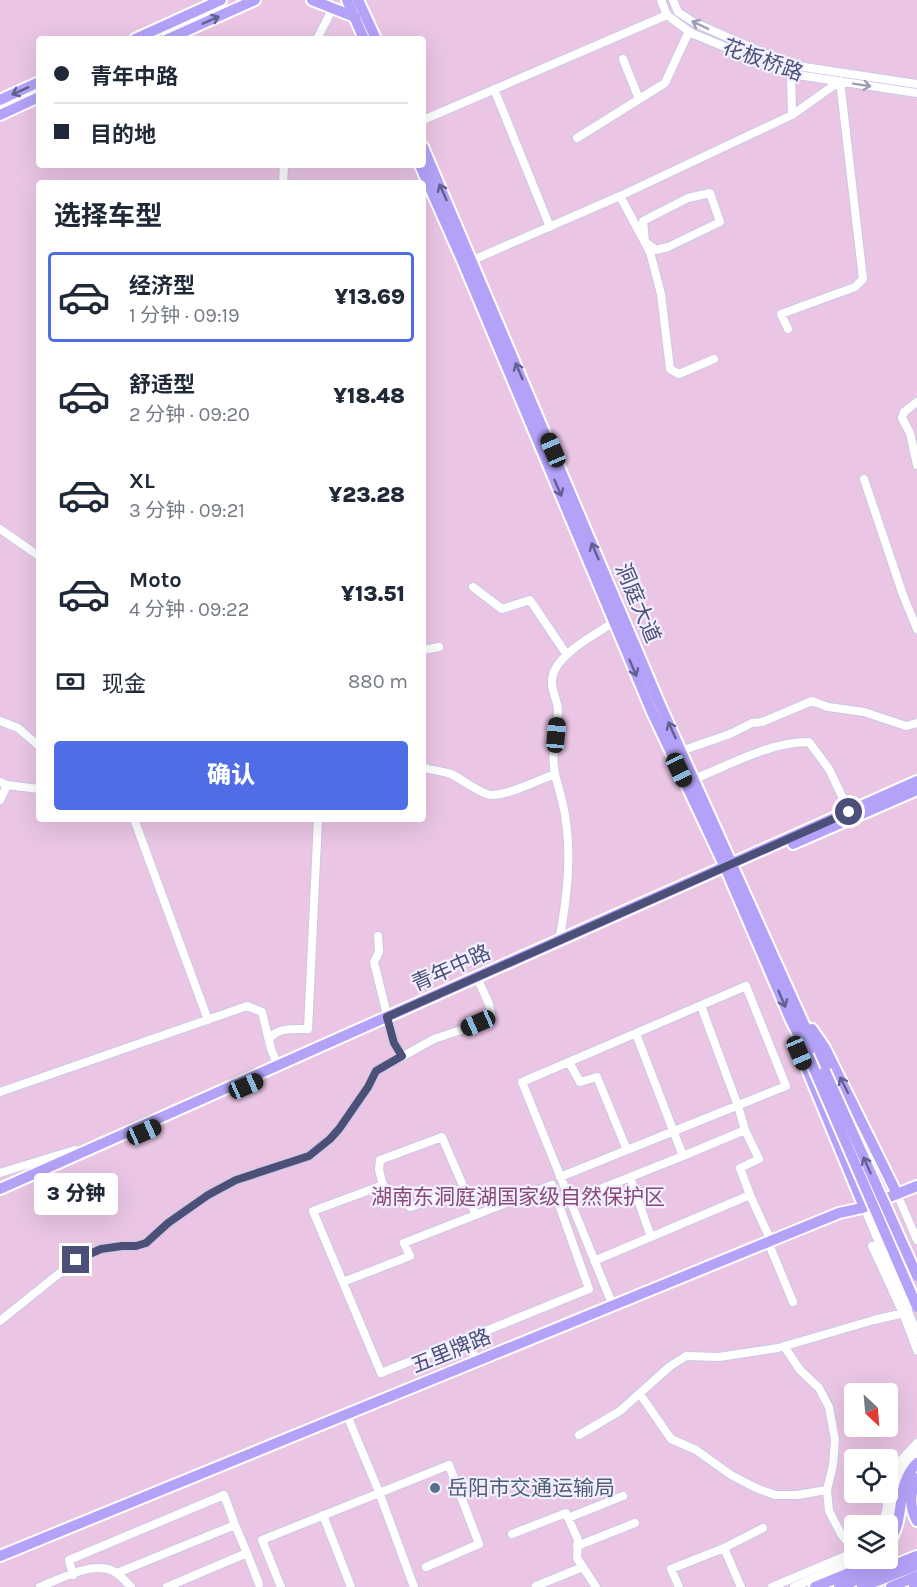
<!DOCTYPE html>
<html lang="zh">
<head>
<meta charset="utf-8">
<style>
	body { margin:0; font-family:Karla,"Noto Sans SC",sans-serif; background:#f6f6f7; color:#1f2937; height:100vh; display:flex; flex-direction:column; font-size:22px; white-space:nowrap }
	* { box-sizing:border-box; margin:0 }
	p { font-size:20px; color:#747a83 }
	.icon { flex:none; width:33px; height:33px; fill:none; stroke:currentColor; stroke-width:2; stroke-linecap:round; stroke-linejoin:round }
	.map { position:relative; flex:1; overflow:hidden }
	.panel { position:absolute; left:36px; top:180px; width:390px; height:642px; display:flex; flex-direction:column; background:#fff; border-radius:6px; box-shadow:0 6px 24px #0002 }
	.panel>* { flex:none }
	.hud { position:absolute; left:36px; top:36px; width:390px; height:132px; border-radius:6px; box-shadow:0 6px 24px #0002; display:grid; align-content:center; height:132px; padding:0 18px; background:#fff }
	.needle { width:39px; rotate:154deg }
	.controls { position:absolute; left:844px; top:1383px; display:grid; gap:12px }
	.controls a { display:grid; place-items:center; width:54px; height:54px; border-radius:6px; background:#fff; box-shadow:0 6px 24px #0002; font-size:30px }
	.end { position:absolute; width:27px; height:27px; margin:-14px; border:8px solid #4c4f77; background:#fff; box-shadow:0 0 0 3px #fff }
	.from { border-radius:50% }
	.bubble { position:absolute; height:42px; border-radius:6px; background:#fff; box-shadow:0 6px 24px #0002; font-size:20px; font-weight:800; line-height:42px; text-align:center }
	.car { position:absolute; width:18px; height:36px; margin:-18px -9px; border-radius:8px; box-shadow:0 0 4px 2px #0007; background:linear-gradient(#222 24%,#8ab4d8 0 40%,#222 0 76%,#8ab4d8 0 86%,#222 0) }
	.hud b { display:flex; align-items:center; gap:21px; height:57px; font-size:22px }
	.hud b+b { border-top:2px solid #e0e1e3 }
	.hud i { width:15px; height:15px; background:#1f2937 }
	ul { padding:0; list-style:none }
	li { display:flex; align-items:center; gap:18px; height:90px; margin:0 12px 9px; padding:0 6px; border:3px solid transparent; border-radius:6px }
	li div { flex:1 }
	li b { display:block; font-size:22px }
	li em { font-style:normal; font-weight:800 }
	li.on { border-color:#4f6de4 }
	li>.icon { width:54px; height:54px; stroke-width:1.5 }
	h2 { padding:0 18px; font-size:27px; line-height:72px }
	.pay { display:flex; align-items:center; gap:15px; height:66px; padding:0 18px; font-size:22px }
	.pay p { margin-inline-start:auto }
	.cta { display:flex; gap:12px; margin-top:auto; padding:12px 18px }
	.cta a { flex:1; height:69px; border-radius:6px; background:#4f6de4; color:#fff; font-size:24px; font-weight:800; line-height:69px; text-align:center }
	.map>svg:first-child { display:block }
</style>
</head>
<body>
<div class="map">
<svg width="917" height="1587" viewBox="0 0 917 1587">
	<rect width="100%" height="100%" fill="#ece8fc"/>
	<path fill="#eac6e4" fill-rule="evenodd" d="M0,0H917V1587H0ZM39,39H423V165H39ZM39,183H423V819H39ZM855,1394H888V1426H855ZM855,1460H888V1492H855ZM855,1526H888V1558H855Z"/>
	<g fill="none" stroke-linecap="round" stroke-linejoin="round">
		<defs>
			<path id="minor" d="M661,0L667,15L691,33L791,74L917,93
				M673,0L678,12L695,23L791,65L917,84
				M317,39L333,8
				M623,59L639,99
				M791,74L792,115
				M494,89L550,227
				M423,120L667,15
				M577,138L665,83L689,31
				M283,183L284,165
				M710,193L720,222L668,247L656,250L645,242L643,221L688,198Z
				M620,196L650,252L661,294L670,369L679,374L714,359
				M473,260L620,196L792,115L840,81L863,279L855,287L781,314L788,329
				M917,402L904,412L902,418L910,433L917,465
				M864,479L903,595L917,629
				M0,529L39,556
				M473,587L502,609L530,600L567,655
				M423,650L439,647
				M0,721L18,728L39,746
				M681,751L730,734L752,723L762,722L812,701L828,707L864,712L906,726L917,723
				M423,768C432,770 442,771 451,774C462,779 482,795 492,795C509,795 539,780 555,774C558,787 563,801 565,815C572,857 567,899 559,941
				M555,774C551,754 556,733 558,713C559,702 551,692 552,681C552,656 595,635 614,622
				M694,779C730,765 769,742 809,742L829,769L849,811
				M0,782L7,785L0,800
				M7,785L39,789
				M134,819L208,1020
				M378,936L379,952L374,962L394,1043L402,1056
				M636,1034L683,1156L745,1130L738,1106L701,1006
				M269,1039C279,1027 293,1029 308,1029L318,819
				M569,1062L580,1082L597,1077L627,1150
				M0,1092L247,1006L262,1012L271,1049L276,1061
				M745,1130L759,1159L740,1168L750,1195
				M0,1173L75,1150L78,1153
				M560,1177L786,1086L746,986L522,1082L613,1306
				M630,1177L651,1237
				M383,1185L410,1207L464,1188L476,1215
				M464,1188L442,1137L380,1160L379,1170L383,1185L313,1211L381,1373L466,1339L477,1361
				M897,1194L917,1240
				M570,1201L683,1156
				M864,1207L917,1333
				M872,1246L903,1313L917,1350
				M771,1249L793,1302
				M594,1261L750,1195L771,1241
				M343,1282L410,1256L404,1243L552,1185L589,1289L466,1339
				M0,1321L76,1260L101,1249L122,1246H136L146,1243L168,1223L208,1195L236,1180L309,1156L330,1139L339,1129L368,1087L376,1071L434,1039L464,1029L491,1015L489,1004L479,982
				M784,1346L800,1370L819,1388L829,1407L835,1440L833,1465L827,1490L829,1511L841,1534L855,1551
				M640,1394L671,1439L696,1450L731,1475L756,1488L775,1495H797L827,1490
				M349,1420L379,1492L414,1587
				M579,1435L620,1411L669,1367L686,1356L719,1357L778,1348L874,1320L908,1312
				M888,1480L890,1472L917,1443
				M323,1515L351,1587
				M568,1518L623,1496
				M883,1524L887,1506L886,1492
				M887,1526L894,1508L892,1487L902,1466L917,1453
				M512,1534L566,1513L578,1540L577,1558L596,1587
				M577,1546L635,1523
				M724,1548L763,1528
				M117,1573L235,1525L247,1553
				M73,1575L69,1560L224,1495L235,1525
				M40,1587C60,1579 92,1561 113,1571C120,1574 126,1582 131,1587
				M167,1587L247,1553L259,1584
				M281,1587L262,1540L449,1465L479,1544L426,1567
				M537,1587L536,1586L583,1567
				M679,1587L671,1569L724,1548L741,1587
				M772,1587L855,1552
				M794,1587L861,1558"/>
			<path id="major" d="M312,0L355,17
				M347,0L364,39
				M358,0L376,39
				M135,39L221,0
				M168,39L255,0
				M0,100L39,82
				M0,115L39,97
				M423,147L661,707L825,1071
				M420,165L462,260L652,712L725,867L790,1018L808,1055
				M793,844L917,790
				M812,1029L825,1048L897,1194
				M797,1045L864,1207
				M0,1189L917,781
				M917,1478C910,1492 909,1507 917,1521
				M888,1543C907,1519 894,1485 917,1463
				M0,1556L839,1213L862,1208L917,1186
				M815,1587L864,1567L874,1558
				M839,1587L917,1556
				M862,1587L917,1565
				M891,1587L917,1576
				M914,1587L917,1586"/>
		</defs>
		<use href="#minor" stroke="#cac8e6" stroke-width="10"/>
		<use href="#major" stroke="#fff" stroke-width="14"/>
		<use href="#minor" stroke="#fff" stroke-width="8"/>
		<use href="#major" stroke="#b4a2f9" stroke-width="10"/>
		<defs>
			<path id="major-bridge" d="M808,1055L917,1307
				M825,1071L917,1276"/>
		</defs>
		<use href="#major-bridge" stroke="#fff" stroke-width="14" stroke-linecap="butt"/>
		<use href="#major-bridge" stroke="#b4a2f9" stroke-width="10"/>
	</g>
	<defs><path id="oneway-shaft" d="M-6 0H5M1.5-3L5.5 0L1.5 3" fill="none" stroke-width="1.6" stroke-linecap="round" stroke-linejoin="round" transform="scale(1.5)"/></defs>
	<g stroke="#616091">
		<use href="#oneway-shaft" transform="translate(211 20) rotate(-24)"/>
		<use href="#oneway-shaft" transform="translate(20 91) rotate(156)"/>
		<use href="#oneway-shaft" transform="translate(443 192) rotate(-114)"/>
		<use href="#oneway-shaft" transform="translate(519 371) rotate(-113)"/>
		<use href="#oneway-shaft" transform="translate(558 488) rotate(67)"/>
		<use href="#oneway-shaft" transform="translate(595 551) rotate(-113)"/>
		<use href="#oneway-shaft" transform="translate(633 668) rotate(67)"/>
		<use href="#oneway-shaft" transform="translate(672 730) rotate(-114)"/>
		<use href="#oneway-shaft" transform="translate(782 999) rotate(67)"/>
		<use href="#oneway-shaft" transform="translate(844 1085) rotate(-116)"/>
		<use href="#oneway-shaft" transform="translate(867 1165) rotate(-114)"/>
	</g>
	<g stroke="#9d9eb4">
		<use href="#oneway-shaft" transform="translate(700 25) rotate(-154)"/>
		<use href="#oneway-shaft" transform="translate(862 85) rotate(9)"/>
	</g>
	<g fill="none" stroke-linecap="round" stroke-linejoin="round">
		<path stroke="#4c4f77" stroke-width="8" d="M76,1260L101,1249L122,1246H136L146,1243L168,1223L208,1195L236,1180L309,1156L330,1139L339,1129L368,1087L376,1071L402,1056L394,1043L387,1017L849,812"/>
	</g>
	<circle fill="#5c6f8a" stroke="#f2efff" stroke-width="2" cx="435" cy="1488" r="6"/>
	<g text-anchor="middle" stroke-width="4.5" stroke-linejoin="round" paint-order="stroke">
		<g font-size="21" fill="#4c4f77" stroke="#f2efff">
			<text transform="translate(763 60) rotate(20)" y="7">花板桥路</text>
			<text transform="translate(638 603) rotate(67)" y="7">洞庭大道</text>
			<text transform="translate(451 968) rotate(-24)" y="7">青年中路</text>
			<text transform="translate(451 1351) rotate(-22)" y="7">五里牌路</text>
		</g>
		<g font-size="21" fill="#884976" stroke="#f2efff">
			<text x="518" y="1204">湖南东洞庭湖国家级自然保护区</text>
		</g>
		<g font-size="21" fill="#4e5e75" stroke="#f2efff" text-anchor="start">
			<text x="447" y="1495">岳阳市交通运输局</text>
		</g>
	</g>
</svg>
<div class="controls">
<a><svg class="needle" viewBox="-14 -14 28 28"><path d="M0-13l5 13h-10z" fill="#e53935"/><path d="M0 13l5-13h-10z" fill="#747a83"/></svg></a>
<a><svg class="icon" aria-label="locate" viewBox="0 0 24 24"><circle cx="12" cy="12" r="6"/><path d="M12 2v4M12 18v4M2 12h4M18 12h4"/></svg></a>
<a><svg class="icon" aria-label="layers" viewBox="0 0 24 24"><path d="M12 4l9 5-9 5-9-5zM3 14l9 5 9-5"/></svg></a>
</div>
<i class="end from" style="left:849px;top:812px"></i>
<i class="end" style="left:76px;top:1260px"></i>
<div class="bubble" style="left:34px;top:1173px;width:84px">3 分钟</div>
<i class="car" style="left:553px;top:450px;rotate:337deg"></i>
<i class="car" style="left:556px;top:735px;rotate:5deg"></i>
<i class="car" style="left:679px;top:770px;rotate:155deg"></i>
<i class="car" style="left:478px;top:1023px;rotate:246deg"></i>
<i class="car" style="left:799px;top:1053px;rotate:157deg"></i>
<i class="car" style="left:246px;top:1086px;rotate:66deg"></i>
<i class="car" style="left:144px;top:1132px;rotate:66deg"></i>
<div class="hud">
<b><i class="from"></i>青年中路</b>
<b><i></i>目的地</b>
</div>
<section class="panel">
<h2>选择车型</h2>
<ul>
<li class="on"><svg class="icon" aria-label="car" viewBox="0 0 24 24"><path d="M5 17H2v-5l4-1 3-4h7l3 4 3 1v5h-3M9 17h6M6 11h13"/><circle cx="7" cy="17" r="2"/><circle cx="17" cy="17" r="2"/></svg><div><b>经济型</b><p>1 分钟 · 09:19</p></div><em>¥13.69</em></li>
<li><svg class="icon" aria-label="car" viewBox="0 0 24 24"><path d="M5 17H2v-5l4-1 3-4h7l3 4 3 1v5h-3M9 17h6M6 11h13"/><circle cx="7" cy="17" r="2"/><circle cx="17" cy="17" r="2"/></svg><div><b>舒适型</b><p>2 分钟 · 09:20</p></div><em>¥18.48</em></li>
<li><svg class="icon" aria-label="car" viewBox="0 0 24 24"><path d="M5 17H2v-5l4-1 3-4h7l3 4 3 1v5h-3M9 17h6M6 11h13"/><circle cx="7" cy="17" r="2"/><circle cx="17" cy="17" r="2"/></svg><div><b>XL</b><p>3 分钟 · 09:21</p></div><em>¥23.28</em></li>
<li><svg class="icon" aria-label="car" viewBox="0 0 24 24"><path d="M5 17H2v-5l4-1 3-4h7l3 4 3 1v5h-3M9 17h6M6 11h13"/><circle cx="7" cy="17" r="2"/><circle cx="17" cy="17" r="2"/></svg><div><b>Moto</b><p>4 分钟 · 09:22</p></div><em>¥13.51</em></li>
</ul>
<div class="pay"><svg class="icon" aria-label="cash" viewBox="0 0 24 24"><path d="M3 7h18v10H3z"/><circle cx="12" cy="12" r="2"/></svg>现金<p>880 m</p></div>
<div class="cta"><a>确认</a></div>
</section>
</div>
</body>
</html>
